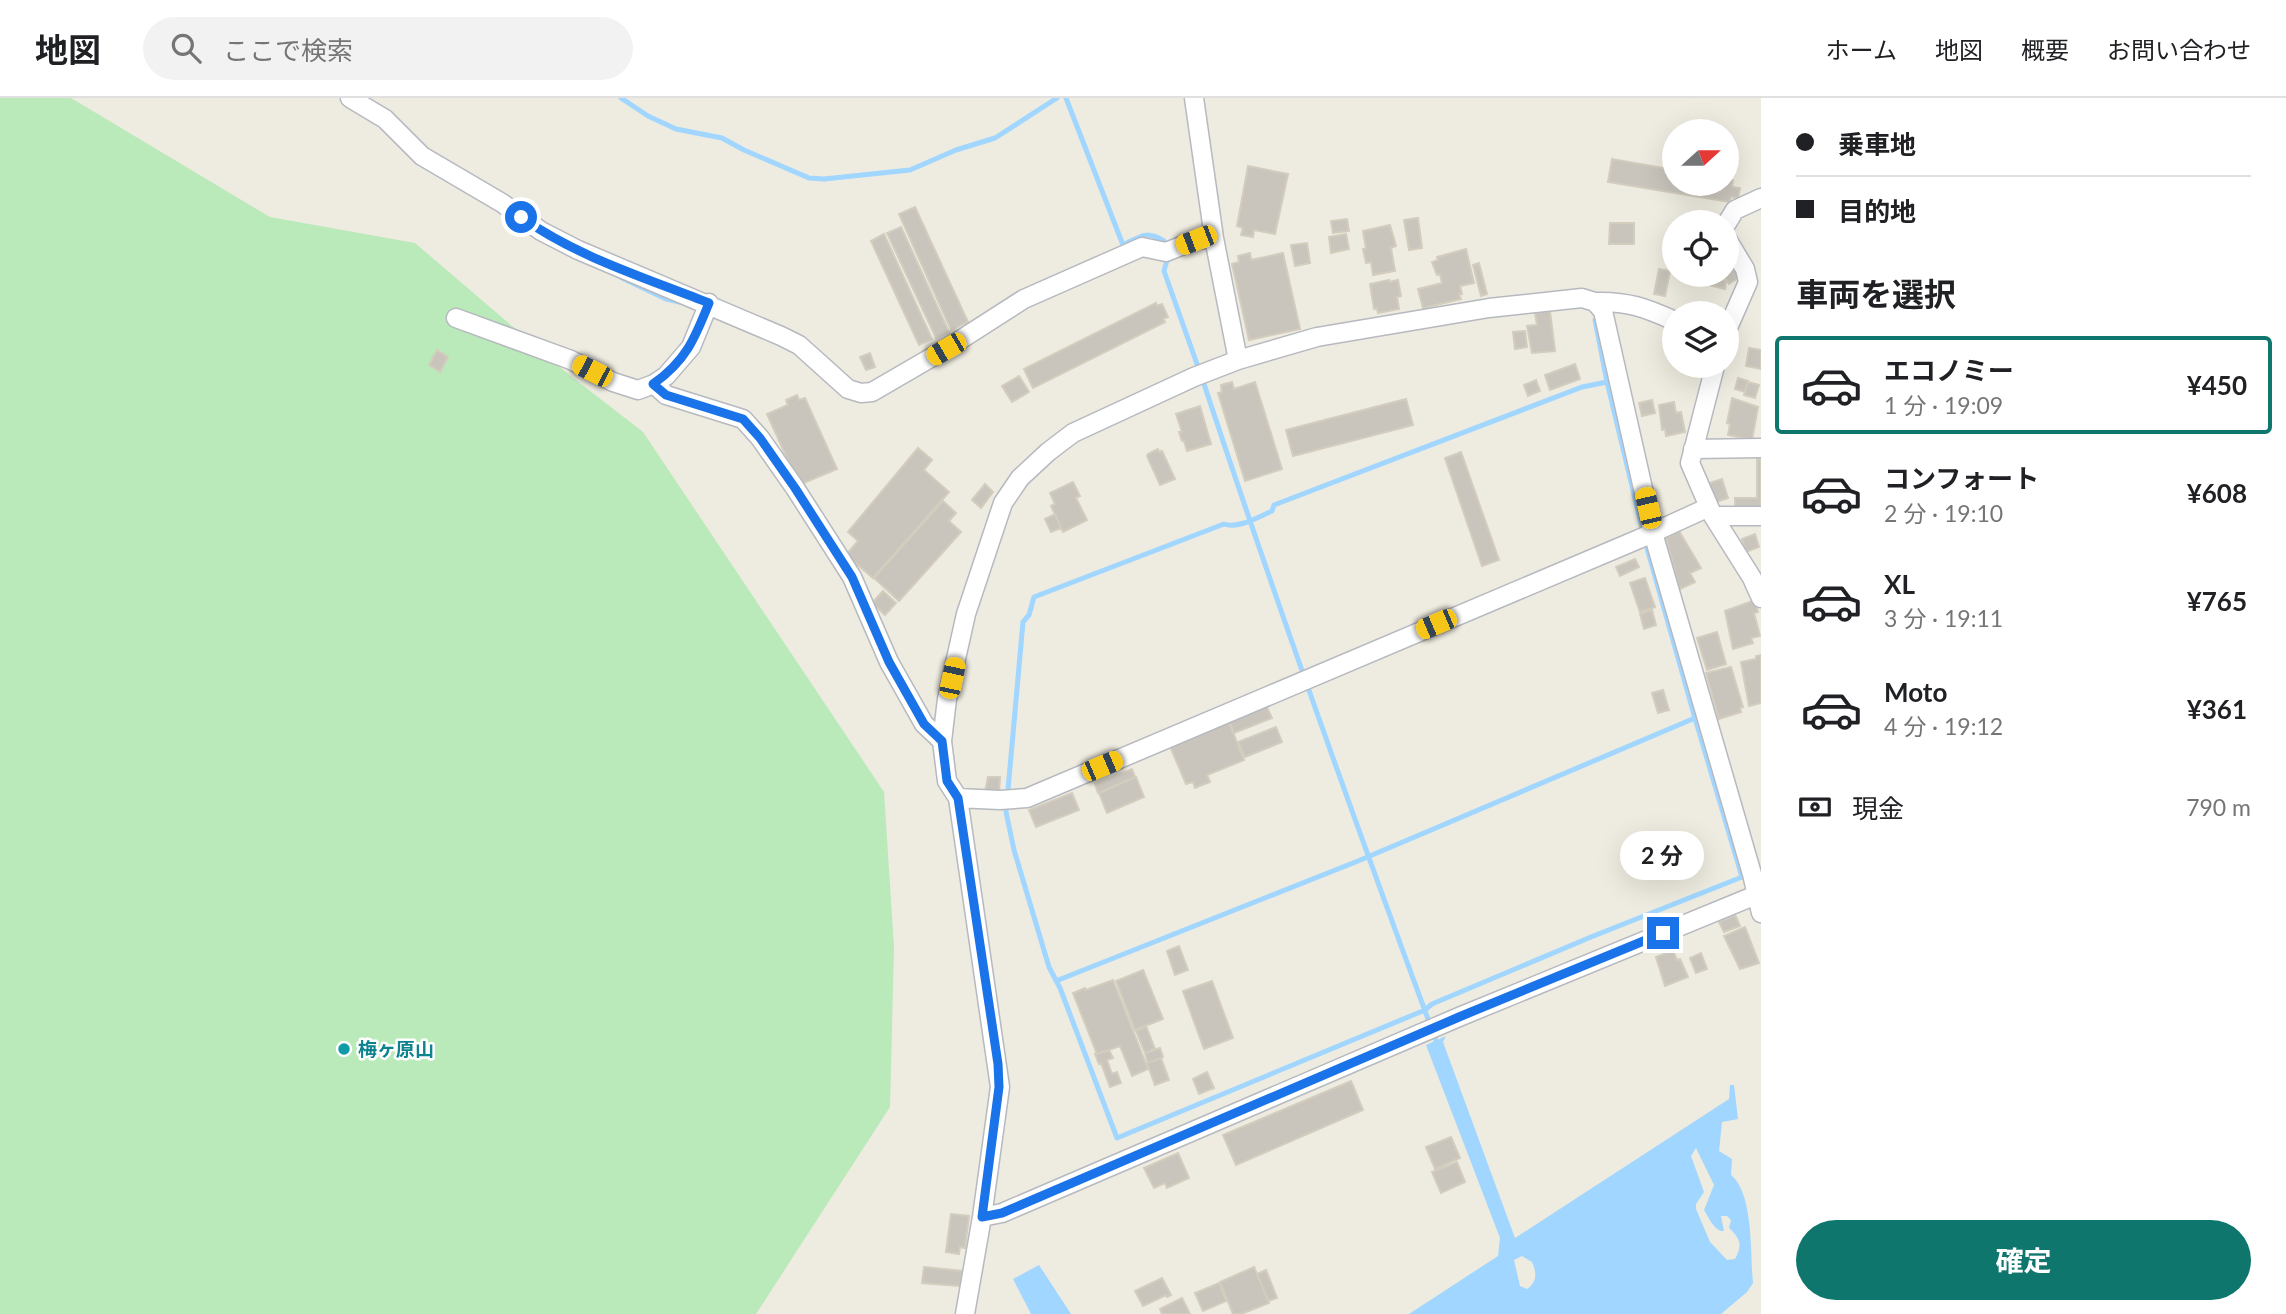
<!DOCTYPE html>
<html lang="ja">
<head>
<meta charset="utf-8">
<style>
	body { margin:0; font-family:Lato,"Noto Sans JP",sans-serif; background:#f2f2f2; color:#202124; height:100vh; display:flex; flex-direction:column; font-size:26px; white-space:nowrap }
	* { box-sizing:border-box; margin:0 }
	p { font-size:23px; color:#757577 }
	.icon { flex:none; width:38px; height:38px; fill:none; stroke:currentColor; stroke-width:2; stroke-linecap:round; stroke-linejoin:round }
	.map { position:relative; flex:1; overflow:hidden }
	.drawer { display:flex; flex-direction:column; background:#fff; width:525px }
	.drawer>* { flex:none }
	.guide { display:grid; align-content:center; height:154px; padding:0 35px; background:#fff }
	.needle { width:46px; rotate:69deg }
	.fabs { position:absolute; left:1662px; top:21px; display:grid; gap:14px }
	.fabs a { display:grid; place-items:center; width:77px; height:77px; border-radius:50%; background:#fff; box-shadow:0 7px 28px #0002; font-size:35px }
	.end { position:absolute; width:32px; height:32px; margin:-16px; border:9px solid #1a73e8; background:#fff; box-shadow:0 0 0 4px #fff }
	.from { border-radius:50% }
	.bubble { position:absolute; height:49px; border-radius:24px; background:#fff; box-shadow:0 7px 28px #0002; font-size:23px; font-weight:700; line-height:49px; text-align:center }
	.car { position:absolute; width:21px; height:42px; margin:-21px -10px; border-radius:9px; box-shadow:0 0 5px 2px #0007; background:linear-gradient(#f5c518 24%,#345 0 40%,#f5c518 0 76%,#345 0 86%,#f5c518 0) }
	.guide b { display:flex; align-items:center; gap:24px; height:66px; font-size:26px }
	.guide b+b { border-top:2px solid #e0e0e0 }
	.guide i { width:18px; height:18px; background:#202124 }
	ul { padding:0; list-style:none }
	li { display:flex; align-items:center; gap:21px; height:98px; margin:0 14px 10px; padding:0 21px; border:4px solid transparent; border-radius:7px }
	li div { flex:1 }
	li b { display:block; font-size:26px }
	li em { font-style:normal; font-weight:700 }
	li.selected { border-color:#0f766e }
	li>.icon { width:63px; height:63px; stroke-width:1.5 }
	h2 { padding:0 35px; font-size:32px; line-height:84px }
	.pay { display:flex; align-items:center; gap:18px; height:77px; padding:0 35px; font-size:26px }
	.pay p { margin-inline-start:auto }
	.action { display:flex; gap:14px; margin-top:auto; padding:14px 35px }
	.action a { flex:1; height:80px; border-radius:42px; background:#0f766e; color:#fff; font-size:28px; font-weight:700; line-height:80px; text-align:center }
	header { display:flex; align-items:center; gap:42px; box-sizing:border-box; height:98px; padding:0 35px; background:#fff; border-bottom:2px solid #e0e0e0 }
	header strong { font-size:33px }
	nav { display:flex; gap:38px; margin-inline-start:auto; font-size:24px }
	.search { width:490px; height:63px; background:#f2f2f2; display:flex; align-items:center; gap:18px; box-sizing:border-box; padding:0 24px; border-radius:38px; color:#757577; font-size:26px }
	main { display:flex; flex:1; min-height:0 }
	.map>svg:first-child { display:block }
</style>
</head>
<body>
<header>
<strong>地図</strong>
<div class="search"><svg class="icon" aria-label="search" viewBox="0 0 24 24"><circle cx="10" cy="10" r="6"/><path d="M15 15l6 6"/></svg>ここで検索</div>
<nav><a>ホーム</a><a>地図</a><a>概要</a><a>お問い合わせ</a></nav>
</header>
<main>
<div class="map">
<svg width="1761" height="1216" viewBox="0 0 1761 1216">
	<rect width="100%" height="100%" fill="#eeebe0"/>
	<path fill="#bae9ba" d="M0,0H71L270,119L415,145L567,275L643,334L884,694L894,849L890,1009L756,1216H0Z"/>
	<path fill="#a0d6ff" fill-rule="evenodd" d="M1446,938L1443,944L1515,1140L1729,1001L1730,987H1734L1738,1021L1722,1024L1719,1053L1732,1061L1731,1077C1754,1096 1750,1156 1753,1185L1747,1194L1721,1216H1409L1498,1158L1500,1140L1426,947ZM1696,1050L1714,1087L1704,1112C1709,1120 1715,1134 1724,1133L1721,1118H1727L1731,1122L1729,1130C1740,1140 1743,1147 1735,1161L1727,1162L1710,1144L1696,1111V1106L1704,1094L1691,1058ZM1522,1158L1532,1164C1537,1175 1537,1184 1527,1191L1520,1188L1514,1162Z
		M1039,1167L1071,1216H1031L1013,1181Z"/>
	<g fill="none" stroke-linecap="round" stroke-linejoin="round">
		<path stroke="#a0d6ff" stroke-width="5" d="M621,0L648,18L676,31L722,40L744,52L809,80L824,81L910,72L956,52L995,40L1057,0
			M1066,0L1123,147C1141,138 1146,132 1164,143L1166,149
			M1167,162L1164,173L1197,266
			M622,180L666,201L684,205
			M1595,222L1607,284L1643,434
			M1203,283C1277,507 1356,727 1438,948
			M1607,284L1582,289L1274,407L1272,413C1258,419 1239,431 1224,426L1034,499L1029,517L1023,524L1006,714L1014,752L1049,869L1060,890L1117,1040L1425,912L1432,906L1591,839L1742,779L1695,620
			M1056,883L1358,763L1695,620L1645,443"/>
	</g>
	<path fill="#c9c5bd" stroke="#d3cdbe" stroke-width="2" d="M1612,61L1675,72V86H1727V81L1733,82L1732,89L1740,90L1738,100L1731,99L1729,104L1608,84Z
		M1248,68L1288,76L1275,136L1254,132L1253,139L1241,137L1243,130L1237,128Z
		M915,109L968,224L951,232L899,116Z
		M1418,120L1422,150L1409,152L1404,122Z
		M1347,121L1349,133L1333,135L1331,123Z
		M1610,125H1634V146H1609Z
		M1390,127L1396,148L1391,150L1395,173L1373,177L1371,164L1366,165L1363,151H1366L1363,133Z
		M901,129L949,234L936,240L887,135Z
		M884,136L932,241L919,247L871,143Z
		M1346,136L1349,151L1331,155L1329,139Z
		M1307,145L1310,165L1295,168L1291,147Z
		M1466,151L1474,185L1460,188L1462,196H1459L1461,201L1423,210L1418,191L1442,185L1440,176L1437,177L1432,164L1438,162L1437,159Z
		M1250,155L1251,162L1283,155L1300,231L1249,242L1232,166L1239,164L1238,158Z
		M1727,157L1740,179L1729,186L1723,177H1727Z
		M1479,165L1487,196L1481,198L1473,167Z
		M1659,171L1670,173L1665,198L1654,196Z
		M1703,177L1726,183L1725,191L1701,185Z
		M1389,182V184L1398,182L1401,198L1397,199L1399,211L1378,215L1377,210L1374,211L1370,186Z
		M1156,205L1157,208L1162,206L1168,219L1163,221L1165,224L1033,290L1024,271Z
		M1550,213L1555,253L1532,255L1527,228L1537,227L1535,215Z
		M1525,233L1527,249L1515,251L1513,234Z
		M1749,250L1761,252V271L1746,268Z
		M437,252L448,259L440,274L429,267Z
		M870,255L875,269L866,272L860,259Z
		M1575,266L1580,281L1550,292L1545,277Z
		M1019,278L1029,294L1012,304L1002,288Z
		M1738,280L1748,283L1745,294L1735,291Z
		M1536,282L1540,293L1528,298L1524,287Z
		M1232,284L1234,291L1255,284L1282,371L1245,383L1218,295L1222,294L1221,287Z
		M1748,284L1759,287L1755,300L1744,297Z
		M797,297L799,302L805,300L837,371L799,387L767,316L788,307L786,302Z
		M1732,300L1758,309L1752,342L1728,337L1730,326L1727,325Z
		M1406,301L1413,327L1293,358L1286,332Z
		M1652,302L1655,315L1642,318L1639,305Z
		M1674,304L1676,315L1681,314L1685,334L1666,338L1665,331L1662,332L1659,307Z
		M1200,308L1211,346L1187,353L1184,343H1182L1179,334H1182L1176,316Z
		M918,350L932,362L924,372L949,394L873,480L846,457L858,443L848,434Z
		M1158,351L1159,354L1162,353L1175,381L1160,387L1147,358L1148,356Z
		M1461,354L1499,462L1482,468L1445,360Z
		M1757,361H1761V412L1735,411V400H1757Z
		M1722,381L1728,400L1710,406L1704,387Z
		M1073,384L1080,398L1076,400L1087,422L1063,434L1051,408L1055,406L1050,395Z
		M985,386L993,394L981,410L972,402Z
		M943,403L956,415L949,423L961,434L899,503L874,480Z
		M1055,416L1061,430L1051,434L1045,421Z
		M1679,433L1701,470L1690,475L1695,484L1680,491L1666,440Z
		M1755,436L1759,449L1746,454L1742,441Z
		M1635,461L1639,469L1620,478L1616,469Z
		M1645,480L1655,509L1640,514L1630,485Z
		M883,493L896,505L885,517L872,505Z
		M1755,502L1758,514L1754,515L1760,538L1751,540L1753,545L1733,551L1725,513Z
		M1652,512L1656,527L1644,531L1640,516Z
		M1717,534L1726,566L1707,572L1697,540Z
		M1761,557V605L1749,608L1741,564L1756,561V558Z
		M1731,569L1743,609L1740,610L1741,614L1719,621L1706,575Z
		M1663,592L1669,612L1658,615L1652,595Z
		M1265,605L1272,620L1234,635L1228,620Z
		M1228,622L1244,662L1207,677L1210,684L1195,690L1193,684L1186,686L1169,646Z
		M1276,629L1282,644L1245,659L1238,644Z
		M1132,671L1135,679L1098,695L1095,686Z
		M988,679H1000L999,695L985,694Z
		M1136,679L1144,699L1107,715L1099,695Z
		M1072,695L1079,712L1036,729L1029,712Z
		M1735,817L1740,828L1724,834L1719,824Z
		M1745,829L1759,865L1740,871L1724,838Z
		M1179,848L1188,872L1175,877L1167,853Z
		M1673,852L1677,862L1680,861L1688,879L1665,888L1656,859Z
		M1701,855L1707,871L1696,875L1690,860Z
		M1143,872L1163,921L1135,932L1116,883Z
		M1113,882L1148,971L1132,978L1120,948L1097,956L1073,895L1085,890L1086,892Z
		M1212,883L1233,940L1204,951L1183,893Z
		M1146,928L1155,951L1145,955L1136,933Z
		M1160,950L1163,959L1148,965L1145,955Z
		M1109,952L1113,960L1107,962L1112,976L1117,974L1121,985L1110,989L1101,965L1099,966L1095,956Z
		M1161,960L1169,982L1155,987L1147,965Z
		M1207,974L1214,990L1199,996L1193,981Z
		M1351,983L1363,1012L1236,1067L1223,1037Z
		M1451,1039L1460,1060L1435,1071L1426,1049Z
		M1178,1055L1189,1080L1167,1090L1165,1085L1154,1090L1144,1070Z
		M1457,1064L1465,1084L1441,1095L1432,1074Z
		M951,1116L969,1118L965,1150L960,1149L959,1156L946,1154Z
		M924,1169L962,1173L960,1188L922,1185Z
		M1254,1169L1269,1205L1241,1216H1233L1220,1184Z
		M1266,1172L1277,1200L1268,1203L1257,1176Z
		M1162,1180L1171,1197L1167,1199L1166,1197L1143,1208L1135,1193Z
		M1219,1185L1226,1203L1203,1213L1195,1195Z
		M1182,1200L1190,1216H1162L1160,1211Z"/>
	<g fill="none" stroke-linecap="round" stroke-linejoin="round">
		<defs>
			<path id="minor" d="M350,0L385,21L422,58L502,105L541,133L578,152L781,238L799,247L848,291L861,295L872,294L946,251L1024,201L1142,149L1166,154L1196,142L1214,140
				M1194,0L1214,140L1238,262
				M1727,125L1735,112L1761,100
				M1727,141L1745,171L1748,184L1727,232
				M1595,204C1628,203 1646,210 1675,223
				M456,220L571,262L613,284L638,292L654,286L666,278L691,249L709,205
				M1715,268L1690,365L1713,418L1752,480L1761,500
				M654,286L666,297L743,321L760,340L795,390L852,479L889,564L924,626L942,643
				M1693,351L1761,350
				M1713,418H1761
				M958,700L1000,702L1027,700L1639,441L1709,409
				M982,1119L1002,1115L1459,919L1761,795
				M965,1216L982,1119L1000,989L958,700L947,683L942,643L947,601L966,516L1003,405L1020,380L1048,354L1073,335L1194,279L1238,262L1317,239L1489,210L1582,200L1595,204L1603,213L1653,435L1752,776L1761,815"/>
		</defs>
		<use href="#minor" stroke="#b6b9bf" stroke-width="21"/>
		<use href="#minor" stroke="#fff" stroke-width="18"/>
	</g>
	<g fill="none" stroke-linecap="round" stroke-linejoin="round">
		<path stroke="#1a73e8" stroke-width="9" d="M521,119C577,159 646,180 709,205C695,240 686,263 653,286L666,297L743,321L760,340L795,390L852,479L889,564L924,626L942,643L947,683L958,700L998,966L999,989L982,1119L1002,1115L1459,919L1663,835"/>
	</g>
	<circle fill="#0f9aa8" stroke="#fff" stroke-width="2.5" cx="344" cy="951" r="7"/>
	<g text-anchor="middle" stroke-width="5" stroke-linejoin="round" paint-order="stroke">
		<g font-size="19" font-weight="bold" fill="#0d838f" stroke="#fff" text-anchor="start">
			<text x="358" y="958">梅ヶ原山</text>
		</g>
	</g>
</svg>
<div class="fabs">
<a><svg class="needle" viewBox="-14 -14 28 28"><path d="M0-13l5 13h-10z" fill="#e53935"/><path d="M0 13l5-13h-10z" fill="#757577"/></svg></a>
<a><svg class="icon" aria-label="locate" viewBox="0 0 24 24"><circle cx="12" cy="12" r="6"/><path d="M12 2v4M12 18v4M2 12h4M18 12h4"/></svg></a>
<a><svg class="icon" aria-label="layers" viewBox="0 0 24 24"><path d="M12 4l9 5-9 5-9-5zM3 14l9 5 9-5"/></svg></a>
</div>
<i class="end from" style="left:521px;top:119px"></i>
<i class="end" style="left:1663px;top:835px"></i>
<div class="bubble" style="left:1620px;top:733px;width:84px">2 分</div>
<i class="car" style="left:1196px;top:142px;rotate:249deg"></i>
<i class="car" style="left:946px;top:251px;rotate:240deg"></i>
<i class="car" style="left:592px;top:273px;rotate:297deg"></i>
<i class="car" style="left:1648px;top:410px;rotate:347deg"></i>
<i class="car" style="left:1436px;top:526px;rotate:247deg"></i>
<i class="car" style="left:952px;top:580px;rotate:12deg"></i>
<i class="car" style="left:1102px;top:668px;rotate:67deg"></i>
</div>
<section class="drawer">
<div class="guide">
<b><i class="from"></i>乗車地</b>
<b><i></i>目的地</b>
</div>
<h2>車両を選択</h2>
<ul>
<li class="selected"><svg class="icon" aria-label="car" viewBox="0 0 24 24"><path d="M5 17H2v-5l4-1 3-4h7l3 4 3 1v5h-3M9 17h6M6 11h13"/><circle cx="7" cy="17" r="2"/><circle cx="17" cy="17" r="2"/></svg><div><b>エコノミー</b><p>1 分 · 19:09</p></div><em>¥450</em></li>
<li><svg class="icon" aria-label="car" viewBox="0 0 24 24"><path d="M5 17H2v-5l4-1 3-4h7l3 4 3 1v5h-3M9 17h6M6 11h13"/><circle cx="7" cy="17" r="2"/><circle cx="17" cy="17" r="2"/></svg><div><b>コンフォート</b><p>2 分 · 19:10</p></div><em>¥608</em></li>
<li><svg class="icon" aria-label="car" viewBox="0 0 24 24"><path d="M5 17H2v-5l4-1 3-4h7l3 4 3 1v5h-3M9 17h6M6 11h13"/><circle cx="7" cy="17" r="2"/><circle cx="17" cy="17" r="2"/></svg><div><b>XL</b><p>3 分 · 19:11</p></div><em>¥765</em></li>
<li><svg class="icon" aria-label="car" viewBox="0 0 24 24"><path d="M5 17H2v-5l4-1 3-4h7l3 4 3 1v5h-3M9 17h6M6 11h13"/><circle cx="7" cy="17" r="2"/><circle cx="17" cy="17" r="2"/></svg><div><b>Moto</b><p>4 分 · 19:12</p></div><em>¥361</em></li>
</ul>
<div class="pay"><svg class="icon" aria-label="cash" viewBox="0 0 24 24"><path d="M3 7h18v10H3z"/><circle cx="12" cy="12" r="2"/></svg>現金<p>790 m</p></div>
<div class="action"><a>確定</a></div>
</section>
</main>
</body>
</html>
